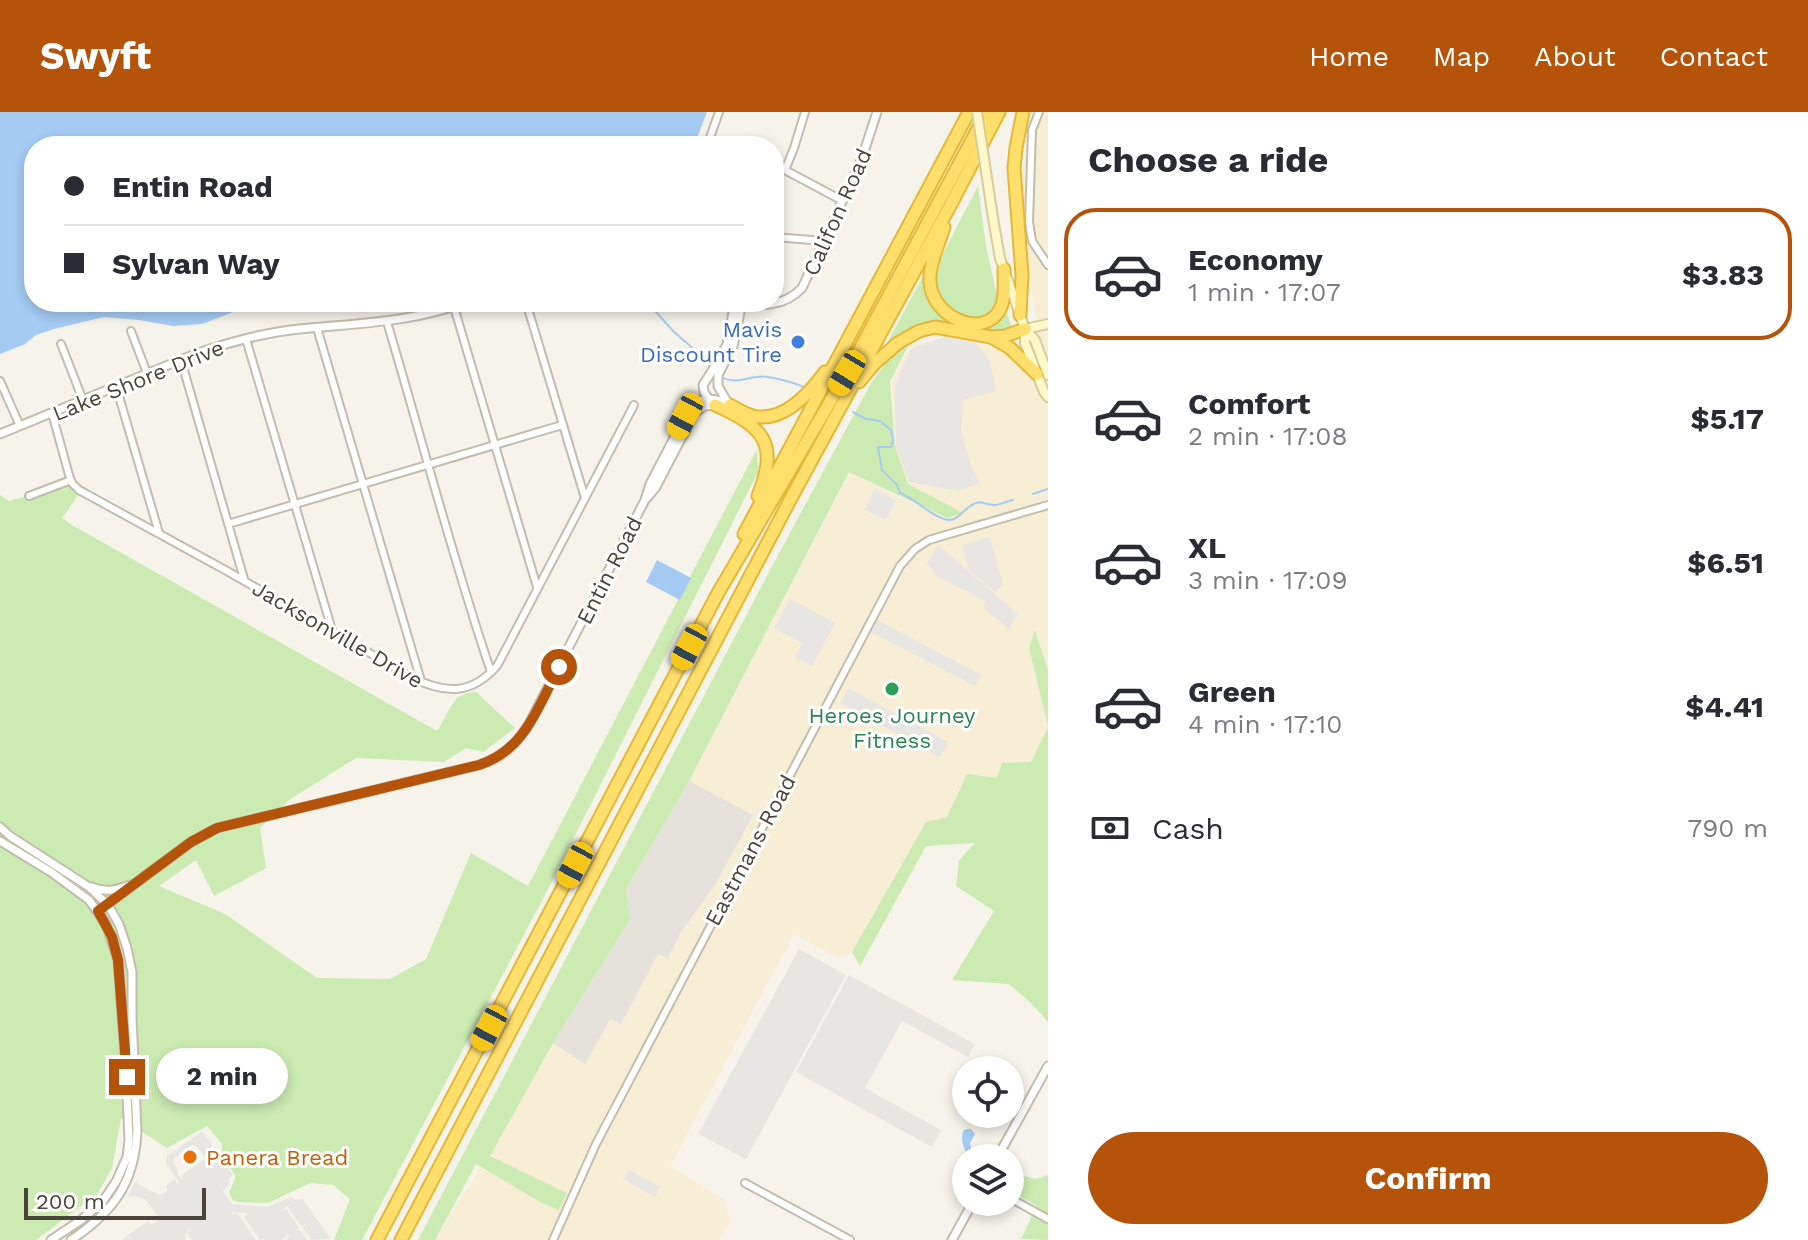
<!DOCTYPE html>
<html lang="en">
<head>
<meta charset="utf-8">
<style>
	body { margin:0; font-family:"Work Sans",sans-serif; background:#f2f2f3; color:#2b2b33; height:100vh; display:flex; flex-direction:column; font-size:30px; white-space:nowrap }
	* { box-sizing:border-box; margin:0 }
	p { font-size:26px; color:#7c7c81 }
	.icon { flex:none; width:44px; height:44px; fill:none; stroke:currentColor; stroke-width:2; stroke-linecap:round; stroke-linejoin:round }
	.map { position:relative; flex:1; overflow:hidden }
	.details { display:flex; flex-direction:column; background:#fff; width:760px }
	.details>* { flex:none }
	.guide { position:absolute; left:24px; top:24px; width:760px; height:176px; border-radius:32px; box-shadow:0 4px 12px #0003; display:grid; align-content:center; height:176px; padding:0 40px; background:#fff }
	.controls { position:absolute; left:952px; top:944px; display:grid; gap:16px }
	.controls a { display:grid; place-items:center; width:72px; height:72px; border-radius:50%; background:#fff; box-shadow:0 4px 12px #0003; font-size:40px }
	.scale { position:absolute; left:24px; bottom:20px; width:182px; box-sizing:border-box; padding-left:8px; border:4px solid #4a4538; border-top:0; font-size:22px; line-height:28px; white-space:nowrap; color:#4a4538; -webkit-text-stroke:6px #fff; paint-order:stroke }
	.end { position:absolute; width:36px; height:36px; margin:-18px; border:10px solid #b45309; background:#fff; box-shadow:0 0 0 4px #fff }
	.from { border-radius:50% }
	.bubble { position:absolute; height:56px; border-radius:28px; background:#fff; box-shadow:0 4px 12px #0003; font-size:26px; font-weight:700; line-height:56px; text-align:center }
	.car { position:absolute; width:24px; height:48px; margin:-24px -12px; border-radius:10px; box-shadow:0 0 6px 2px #0007; background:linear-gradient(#f5c518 24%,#345 0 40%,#f5c518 0 76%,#345 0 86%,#f5c518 0) }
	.guide b { display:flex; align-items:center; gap:28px; height:76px; font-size:30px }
	.guide b+b { border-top:2px solid #e1e1e2 }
	.guide i { width:20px; height:20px; background:#2b2b33 }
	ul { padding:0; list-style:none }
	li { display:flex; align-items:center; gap:24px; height:132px; margin:0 16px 12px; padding:0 24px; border:4px solid transparent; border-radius:32px }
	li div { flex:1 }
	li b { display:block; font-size:30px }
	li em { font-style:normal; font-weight:700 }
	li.current { border-color:#b45309 }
	li>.icon { width:72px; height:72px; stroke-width:1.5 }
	h2 { padding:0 40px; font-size:36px; line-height:96px }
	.pay { display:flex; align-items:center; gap:20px; height:88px; padding:0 40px; font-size:30px }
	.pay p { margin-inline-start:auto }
	.action { display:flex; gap:16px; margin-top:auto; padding:16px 40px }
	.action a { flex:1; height:92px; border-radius:48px; background:#b45309; color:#fff; font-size:32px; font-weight:700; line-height:92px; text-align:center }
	header { display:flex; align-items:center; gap:48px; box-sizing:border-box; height:112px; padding:0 40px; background:#b45309; color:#fff }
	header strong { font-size:38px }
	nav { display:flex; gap:44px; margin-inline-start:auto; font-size:28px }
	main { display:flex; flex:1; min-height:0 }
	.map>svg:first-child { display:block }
</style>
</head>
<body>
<header>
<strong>Swyft</strong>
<nav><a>Home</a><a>Map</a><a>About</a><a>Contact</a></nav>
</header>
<main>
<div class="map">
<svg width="1048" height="1128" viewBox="0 0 1048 1128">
	<rect width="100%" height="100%" fill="#f6f3ea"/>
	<path fill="#f8edd5" d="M1034,0H1048V558L1036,519L1029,536L1048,615L1031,650L1002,651L997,666L967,662L947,705L926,710L852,840L838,846L794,822L670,1054L725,1088L730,1111L719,1128H435L487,1045L626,777L689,669L850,360L899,385L947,406L962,401L908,372L895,334L892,271L909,235L945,225L995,236L1040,224L1035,203L1023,114L1022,61Z"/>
	<path fill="#e5e2db" d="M689,669L753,703L716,771L680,822L668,846L658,842L621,912L610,907L585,952L553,931L630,807L626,777Z"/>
	<path fill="#cbebb2" d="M978,74L986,134L997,184L996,193L989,200L978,206H971L957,203L944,193L935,177L936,155Z
		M926,159L927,175L967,214L1005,195L1012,216L997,221L936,211L890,231L888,229Z
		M908,234L890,270L895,334L908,372L963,401L947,406L849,360L689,669L626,777L630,807L553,931L490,1044L567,1081L559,1098L542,1091L476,1052L435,1128H418L770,458L871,271L896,238Z
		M757,337L758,360L545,783L362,1128H334L350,1087L333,1073L310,1071L268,1091L237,1090L233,1088L229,1081L235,1067V1063L222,1043V1032L207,1014L167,1036L121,1006L112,1056L98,1081L36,1128H0V383L9,389L72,372L81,379L62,406L72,413L437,619C450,601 450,581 476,580L515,616L483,640L466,636L444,650L356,646L289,688L260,716L266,756L214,784L196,748L159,774L225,802L317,866L390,867L426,847L471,741L528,774Z
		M1035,518L1048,558V614L1029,536Z
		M1048,615V910L1032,892L1009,872L952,868L994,799L956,774L959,748L975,731L926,734L860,854L852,840L926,710L947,705L967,662L997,666L1002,651L1031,650Z
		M1010,1060L1035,1067L1048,1063V1128L1021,1127L1037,1094L1010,1079Z"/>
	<path fill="#e7e6e2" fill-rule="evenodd" d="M945,225L976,231L990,250L996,279L963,288L961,318L971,354L980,371L958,379L909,370L896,334L895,273L911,237Z
		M875,377L896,388L886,408L864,398Z
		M990,425L1003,473L995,480L969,458L962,433Z
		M938,433L1018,502L1009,517L983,496L986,490L937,464L927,451Z
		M790,487L835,511L812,554L795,545L802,531L774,516Z
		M877,508L981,563L975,574L871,520Z
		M848,576L948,630L940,645L840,591Z
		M799,837L846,863L746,1047L698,1022Z
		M849,863L975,932L968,945L902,909L865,976L941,1018L932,1035L796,960Z
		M202,1019L212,1033V1042L217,1040L233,1063L229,1066L228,1074L223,1079L232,1092L267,1095L291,1085L298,1088L302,1086L331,1127L311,1128L303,1116L306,1112L301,1114L288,1095L291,1091L281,1099L286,1097L299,1116L295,1119L300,1118L307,1128H287L286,1127L290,1124L288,1123L282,1128H264V1126L260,1128L244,1105L247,1103V1101L232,1100L233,1103L237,1101L256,1128H192L187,1121L190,1119L189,1117L185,1122L186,1128H121L148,1109L151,1113L160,1107L145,1087L134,1084L128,1085L136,1068L139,1073L159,1083L168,1079L166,1074L174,1068L178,1072L179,1070L166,1051L167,1044ZM192,1033L197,1034L208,1050L204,1047L182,1063L183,1068L178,1063V1058L173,1050V1047Z
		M629,1058L660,1075L655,1085L623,1067Z"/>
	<path fill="#a5cbf4" d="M0,0H707L694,34H34V190H408L368,197L320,196L290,192L266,196L259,190L202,212L173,214L139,208L104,205L54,217L36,223L25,232L0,242Z
		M657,448L691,466L680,488L646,470Z
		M967,1017H971L975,1022L970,1031L971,1036L977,1038L975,1046H968C965,1037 959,1027 964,1018Z"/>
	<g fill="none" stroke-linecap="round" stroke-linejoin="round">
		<path stroke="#a5cbf4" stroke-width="2" d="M647,190L674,220L710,251
			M722,265C737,274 752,262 768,265C780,267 795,271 806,276
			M853,300L866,307L880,309L891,318L893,328L891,335H878L882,358L897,373L900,381C916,387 928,402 944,407C959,412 963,395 976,391C982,389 988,393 994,393C1000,393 1007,389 1013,388
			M1033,382L1048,377"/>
		<defs>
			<path id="minor" d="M1039,0L1032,18L1029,110L1032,129L1048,153
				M707,34L719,0
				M774,56L785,58L843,89
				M785,58L794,36L805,0
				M774,125L824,129
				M526,190L585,386
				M454,195L537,475
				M387,210C422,327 452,445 491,560
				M317,216L421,569
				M131,219L147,261
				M246,227L332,518
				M61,232L83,288
				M181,248L244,467
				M0,269L20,314
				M116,274L159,421
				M52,301L69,363L72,371L79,378L227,459L413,566C446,582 471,583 497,554L634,293
				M29,384L71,368
				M228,412L562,313
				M745,1071L850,1128
				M1010,1086L1048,1107
				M553,1128L596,1032L900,454L915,437L929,428L1048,393"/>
			<path id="tertiary" d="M733,190C759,193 782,197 802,176L862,46L877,0
				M708,286L704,280L703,273L721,245L727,232L735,190
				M728,291L718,274V263L733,234L742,191
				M0,322L195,242C227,231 258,222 291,218C352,211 408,212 466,190
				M647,386L656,375L695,300L705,294L715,293
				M0,715L10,724L89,775L108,793L119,812L127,836L132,860V905L137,1019C135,1071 113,1100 71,1128
				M0,729L51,760L89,788L106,812L118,848L126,958L129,1028L127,1045L117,1068L103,1089L81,1108L51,1128
				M92,775C106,781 116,778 130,773
				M98,799L191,730L217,716L479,653C503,645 517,632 530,610L645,388L650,372L688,299C700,283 713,285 730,293
				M997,1046L1048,954
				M952,1128L973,1090"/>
			<path id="secondary" d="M993,106L1000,146L1025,217V231L1044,280L1048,285
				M1025,217L1035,228L1048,263
				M1025,217L1048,212"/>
			<path id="motorway" d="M944,115C939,132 929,152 930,169C931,208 992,232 1003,189C1005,179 1004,167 1004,157
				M1020,203L1022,163L1014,56L1016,36L1023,0
				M992,225L1005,224L1025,217
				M859,270L875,251L898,231L919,219L935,215L991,225L1010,236L1037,262
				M715,293C764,315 779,331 758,384
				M730,293C737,297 745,302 753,304C783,311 809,282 825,260
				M744,422L969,0
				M377,1128L718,481L847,261L987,0
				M401,1128L790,388L950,94L999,0"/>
		</defs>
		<use href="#minor" stroke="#c2bdac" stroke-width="10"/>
		<use href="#tertiary" stroke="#c2bdac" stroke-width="11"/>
		<use href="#secondary" stroke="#d7cd98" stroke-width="12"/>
		<use href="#motorway" stroke="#e4b835" stroke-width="15"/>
		<use href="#minor" stroke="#fff" stroke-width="6"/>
		<use href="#tertiary" stroke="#fff" stroke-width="7"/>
		<use href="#secondary" stroke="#fff8cb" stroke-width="8"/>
		<use href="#motorway" stroke="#ffdf6c" stroke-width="11"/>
		<defs>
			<path id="secondary-bridge" d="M977,0L993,106"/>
		</defs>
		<use href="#secondary-bridge" stroke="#d7cd98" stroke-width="12" stroke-linecap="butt"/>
		<use href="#secondary-bridge" stroke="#fff8cb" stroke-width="8"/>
	</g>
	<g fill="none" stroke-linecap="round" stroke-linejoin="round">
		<path stroke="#b45309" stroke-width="10" d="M127,965L118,848L112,825L98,799L191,730L217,716L479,653C525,638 538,595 559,555"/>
	</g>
	<circle fill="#3f7fe0" stroke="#fff" stroke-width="3" cx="798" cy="230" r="8"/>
	<circle fill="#2e9e5b" stroke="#fff" stroke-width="3" cx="892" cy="577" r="8"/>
	<circle fill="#e8710a" stroke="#fff" stroke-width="3" cx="190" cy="1045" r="8"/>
	<g text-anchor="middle" stroke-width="6" stroke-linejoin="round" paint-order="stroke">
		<g font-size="22" fill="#4a4538" stroke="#fff">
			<text transform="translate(837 100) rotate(-66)" y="8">Califon Road</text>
			<text transform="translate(138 268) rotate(-22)" y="8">Lake Shore Drive</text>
			<text transform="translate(609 458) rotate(-63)" y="8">Entin Road</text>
			<text transform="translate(338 522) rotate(30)" y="8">Jacksonville Drive</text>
			<text transform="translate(750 738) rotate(-62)" y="8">Eastmans Road</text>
		</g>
		<g font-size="22" fill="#366cbe" stroke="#fff" text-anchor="end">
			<text x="782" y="225">Mavis<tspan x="782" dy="25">Discount Tire</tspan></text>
		</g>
		<g font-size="22" fill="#27864d" stroke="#fff">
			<text x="892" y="611">Heroes Journey<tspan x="892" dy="25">Fitness</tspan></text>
		</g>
		<g font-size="22" fill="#c56008" stroke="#fff" text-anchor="start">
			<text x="206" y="1053">Panera Bread</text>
		</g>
	</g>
</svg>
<div class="controls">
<a><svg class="icon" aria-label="locate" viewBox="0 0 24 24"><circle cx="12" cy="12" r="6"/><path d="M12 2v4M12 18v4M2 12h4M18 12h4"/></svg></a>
<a><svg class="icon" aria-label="layers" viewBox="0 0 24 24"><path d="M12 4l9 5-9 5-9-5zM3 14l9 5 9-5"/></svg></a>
</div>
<div class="scale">200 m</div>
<i class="end from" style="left:559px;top:555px"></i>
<i class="end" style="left:127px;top:965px"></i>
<div class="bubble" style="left:156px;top:936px;width:132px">2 min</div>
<i class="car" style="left:847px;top:261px;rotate:211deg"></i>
<i class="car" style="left:685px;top:304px;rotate:208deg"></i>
<i class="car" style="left:689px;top:535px;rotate:208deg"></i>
<i class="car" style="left:575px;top:753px;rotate:208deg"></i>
<i class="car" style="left:489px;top:916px;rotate:208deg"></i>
<div class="guide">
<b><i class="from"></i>Entin Road</b>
<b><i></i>Sylvan Way</b>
</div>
</div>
<section class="details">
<h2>Choose a ride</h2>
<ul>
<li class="current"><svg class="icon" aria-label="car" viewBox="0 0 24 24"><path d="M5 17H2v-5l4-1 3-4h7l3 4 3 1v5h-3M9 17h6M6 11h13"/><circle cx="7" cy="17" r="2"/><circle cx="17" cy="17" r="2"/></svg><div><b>Economy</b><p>1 min · 17:07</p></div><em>$3.83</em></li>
<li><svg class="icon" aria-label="car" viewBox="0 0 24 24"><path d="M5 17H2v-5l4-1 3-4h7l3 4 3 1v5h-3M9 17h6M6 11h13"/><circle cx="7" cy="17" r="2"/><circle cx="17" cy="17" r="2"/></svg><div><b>Comfort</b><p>2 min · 17:08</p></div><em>$5.17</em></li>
<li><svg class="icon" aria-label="car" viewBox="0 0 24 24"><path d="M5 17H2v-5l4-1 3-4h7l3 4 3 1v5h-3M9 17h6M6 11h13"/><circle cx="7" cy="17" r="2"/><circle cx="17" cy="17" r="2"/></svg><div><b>XL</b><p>3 min · 17:09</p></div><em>$6.51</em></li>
<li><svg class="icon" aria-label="car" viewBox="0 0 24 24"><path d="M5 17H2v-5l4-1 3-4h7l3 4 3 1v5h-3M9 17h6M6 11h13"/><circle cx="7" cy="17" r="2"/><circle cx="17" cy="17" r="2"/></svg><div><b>Green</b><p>4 min · 17:10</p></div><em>$4.41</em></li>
</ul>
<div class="pay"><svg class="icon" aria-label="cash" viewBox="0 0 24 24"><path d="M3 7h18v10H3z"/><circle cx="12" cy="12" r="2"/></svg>Cash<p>790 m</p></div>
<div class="action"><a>Confirm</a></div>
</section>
</main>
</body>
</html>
